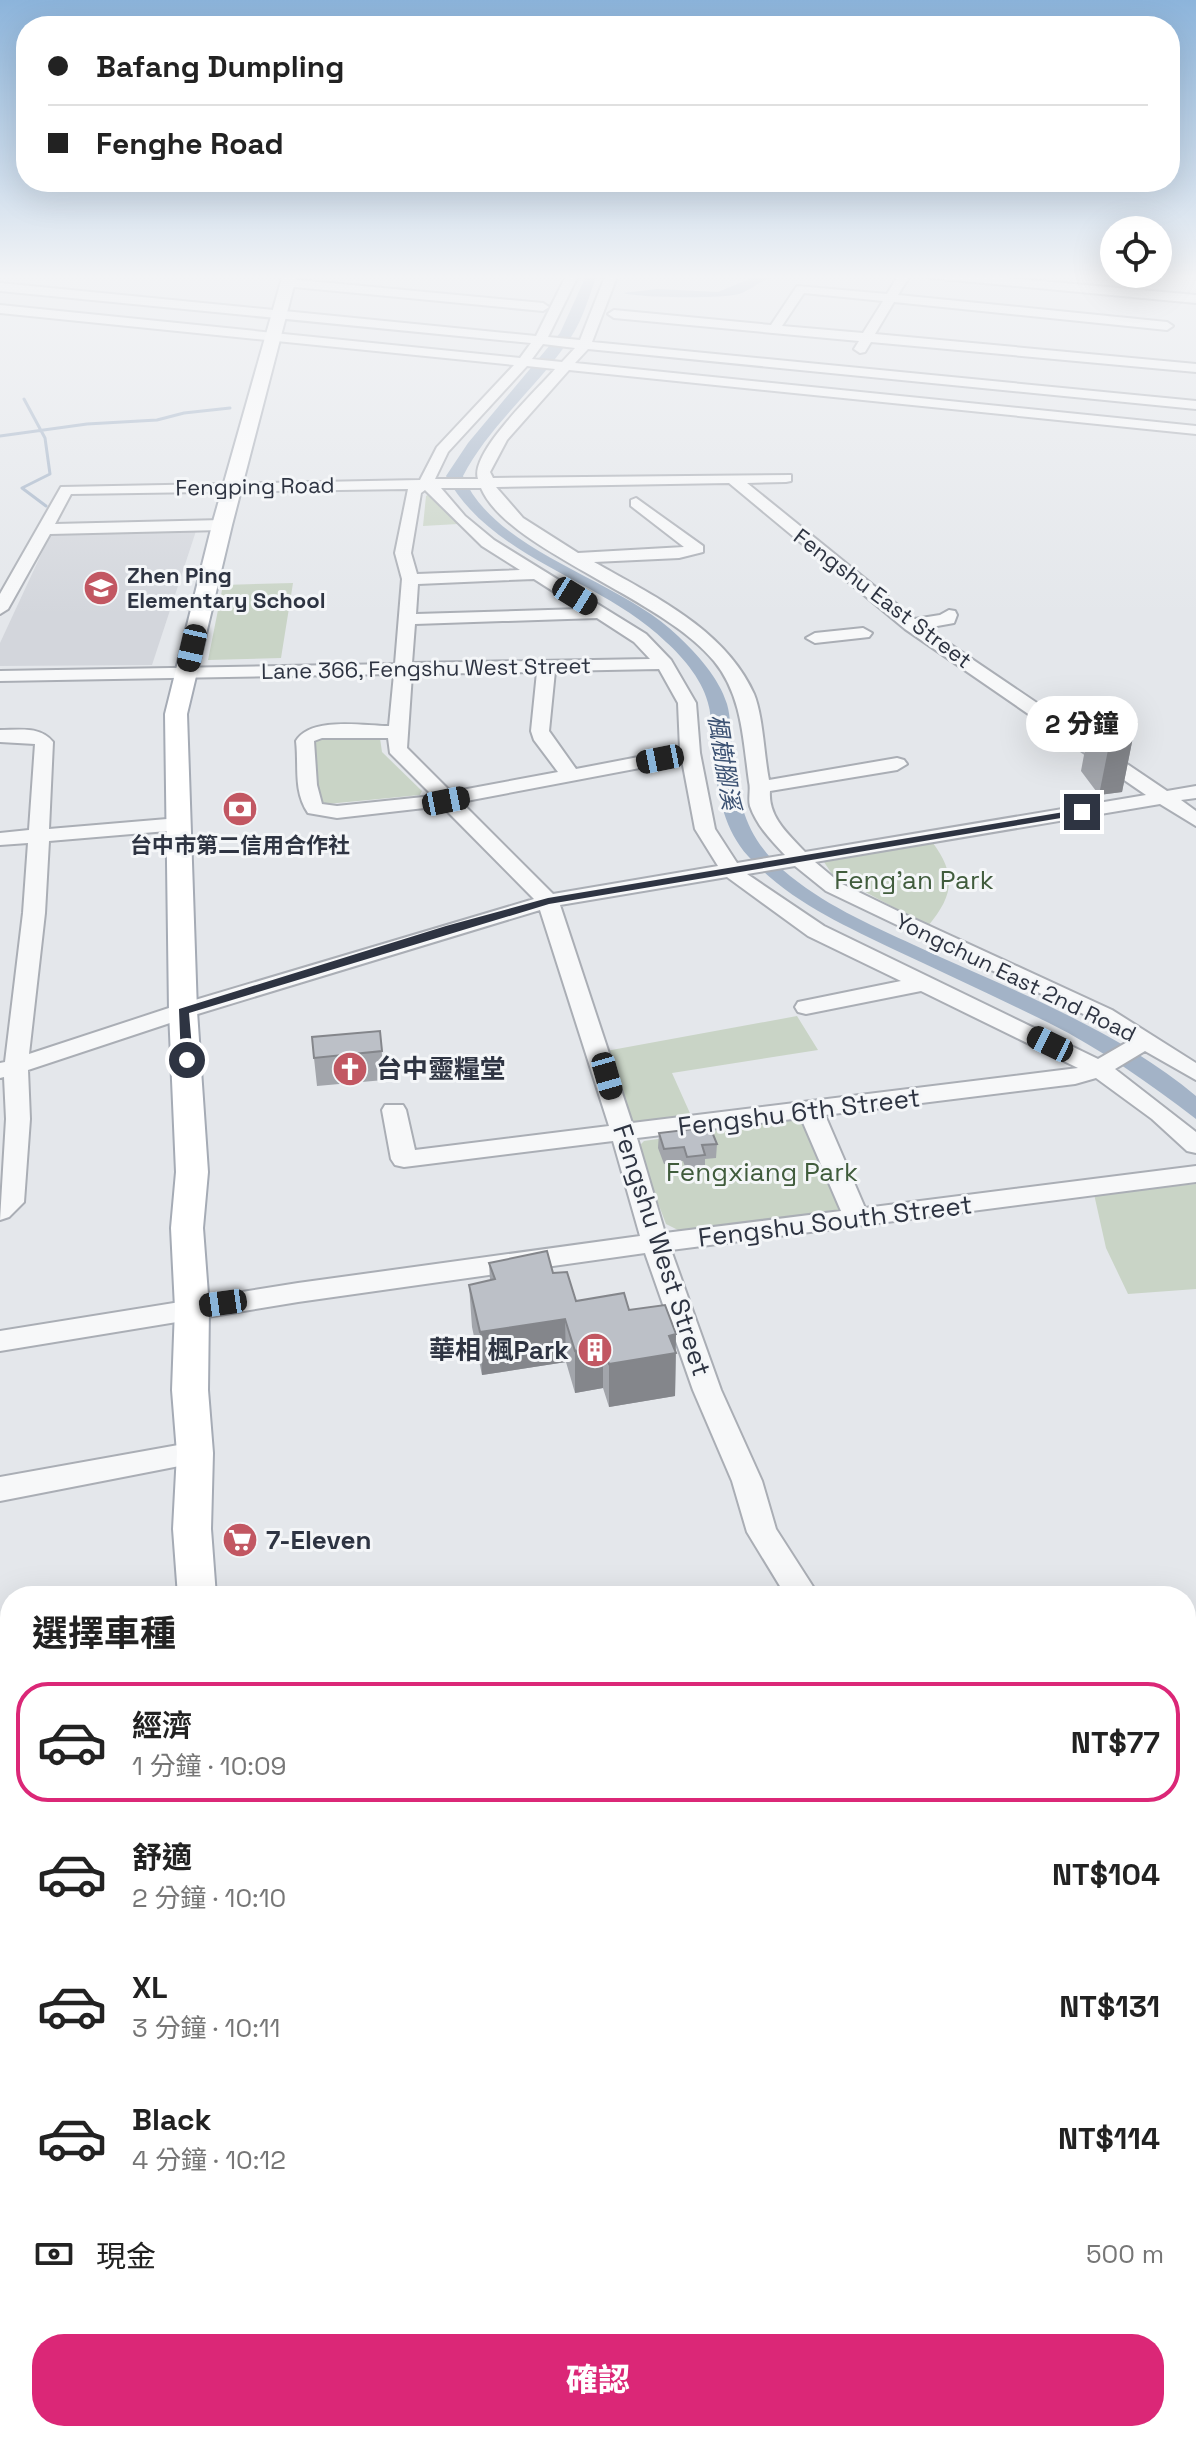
<!DOCTYPE html>
<html lang="zh-TW">
<head>
<meta charset="utf-8">
<style>
	body { margin:0; font-family:"Space Grotesk","Noto Sans TC",sans-serif; background:#f6f6f6; color:#222; height:100vh; display:flex; flex-direction:column; font-size:30px; white-space:nowrap }
	* { box-sizing:border-box; margin:0 }
	p { font-size:26px; color:#767676 }
	.icon { flex:none; width:44px; height:44px; fill:none; stroke:currentColor; stroke-width:2; stroke-linecap:round; stroke-linejoin:round }
	.map { position:relative; flex:1; overflow:hidden }
	.side { position:absolute; left:0px; top:1586px; width:1196px; height:856px; display:flex; flex-direction:column; background:#fff; border-radius:32px 32px 0 0; box-shadow:0 8px 32px #0002 }
	.side>* { flex:none }
	.guide { position:absolute; left:16px; top:16px; width:1164px; height:176px; border-radius:32px; box-shadow:0 8px 32px #0002; display:grid; align-content:center; height:176px; padding:0 32px; background:#fff }
	.buttons { position:absolute; left:1100px; top:216px; display:grid; gap:16px }
	.buttons a { display:grid; place-items:center; width:72px; height:72px; border-radius:50%; background:#fff; box-shadow:0 8px 32px #0002; font-size:40px }
	.end { position:absolute; width:36px; height:36px; margin:-18px; border:10px solid #2e3442; background:#fff; box-shadow:0 0 0 4px #fff }
	.from { border-radius:50% }
	.bubble { position:absolute; height:56px; border-radius:28px; background:#fff; box-shadow:0 8px 32px #0002; font-size:26px; font-weight:800; line-height:56px; text-align:center }
	.car { position:absolute; width:24px; height:48px; margin:-24px -12px; border-radius:10px; box-shadow:0 0 6px 2px #0007; background:linear-gradient(#222 24%,#8ab4d8 0 40%,#222 0 76%,#8ab4d8 0 86%,#222 0) }
	.guide b { display:flex; align-items:center; gap:28px; height:76px; font-size:30px }
	.guide b+b { border-top:2px solid #e0e0e0 }
	.guide i { width:20px; height:20px; background:#222 }
	ul { padding:0; list-style:none }
	li { display:flex; align-items:center; gap:24px; height:120px; margin:0 16px 12px; padding:0 16px; border:4px solid transparent; border-radius:32px }
	li div { flex:1 }
	li b { display:block; font-size:30px }
	li em { font-style:normal; font-weight:800 }
	li.on { border-color:#db2777 }
	li>.icon { width:72px; height:72px; stroke-width:1.5 }
	h2 { padding:0 32px; font-size:36px; line-height:96px }
	.pay { display:flex; align-items:center; gap:20px; height:88px; padding:0 32px; font-size:30px }
	.pay p { margin-inline-start:auto }
	.button { display:flex; gap:16px; margin-top:auto; padding:16px 32px }
	.button a { flex:1; height:92px; border-radius:32px; background:#db2777; color:#fff; font-size:32px; font-weight:800; line-height:92px; text-align:center }
	.map>svg:first-child { display:block }
</style>
</head>
<body>
<div class="map">
<svg width="1196" height="2442" viewBox="0 0 1196 2442">
	<rect width="100%" height="100%" fill="#e4e7eb"/>
	<path fill="#d3d6dc" d="M196,531L152,665L0,666V643L51,533Z"/>
	<path fill="#c9d4c6" d="M431,493L458,524L423,526L426,496Z
		M293,583L281,658L208,660L223,585Z
		M317,735H374L380,738L382,752L422,791L420,795L327,804L319,800L311,742Z
		M933,843C957,876 953,896 928,926L832,874L824,862Z
		M797,1016L818,1050L672,1073L693,1120L628,1125L606,1051Z
		M807,1117L845,1210L678,1230L666,1224L637,1148L644,1141Z
		M1196,1184V1289L1128,1294L1106,1248L1094,1194Z"/>
	<path fill="#a3b3c7" d="M587,274H597C590,294 583,319 571,337C539,386 490,424 463,476C495,553 620,579 678,636C697,654 719,678 727,704C731,718 730,732 732,746C738,798 742,833 783,870C822,904 869,924 914,945C1009,989 1115,1028 1196,1096V1119C1149,1083 1101,1049 1049,1023C998,998 946,974 895,950C842,924 789,901 748,856C718,823 715,774 711,731C710,723 711,714 709,707C704,682 684,658 666,642C600,578 492,560 446,476L468,443L560,333Z
		M761,274H867L773,278C760,280 751,290 739,294C720,299 642,298 623,293L657,289L718,292Z"/>
	<g fill="none" stroke-linecap="round" stroke-linejoin="round">
		<path stroke="#a3b3c7" stroke-width="3" d="M24,399L45,438L50,474L22,488L46,506
			M0,436L87,424L157,420L184,413L230,408"/>
		<path stroke="#a3b3c7" stroke-width="6" d="M1186,1748L1196,1725"/>
		<path stroke="#a3b3c7" stroke-width="7" d="M854,2432L861,2442"/>
		<defs>
			<path id="minor" d="M567,274H579L548,337L580,340L606,274H618L592,342L1196,401V409L588,349L575,363L1196,426V434L569,370L507,440L490,472L493,478L791,475V481L786,482L747,483L915,619L940,615L949,610L955,611L957,615L954,623L926,628L1167,791L1196,786V798L1181,800L1196,811V826L1160,804L815,862L840,883L910,917L1112,1010L1196,1063V1080L1145,1051L1115,1069L1196,1132V1153L1187,1151L1152,1119L1096,1078L1075,1084L825,1115L865,1208L1196,1166V1182L671,1250L721,1390L762,1481L776,1529L819,1596H786L747,1532L732,1481L693,1390L645,1253L298,1302L0,1351V1331L298,1283L640,1236L613,1141L404,1167L395,1165L391,1159L382,1110L385,1105H403L406,1110L415,1150L609,1126L540,910L191,1016L28,1070L30,1119L24,1202L9,1217L0,1220L6,1119L4,1077L0,1078V1063L5,1062L23,913L28,843L0,845V833L29,830L35,744L0,742V730C20,730 40,726 53,742L49,829L179,818L189,824L179,830L49,841L45,913L29,1054L175,1006L534,899L442,806L337,818L308,813C293,791 299,766 296,741C311,716 364,726 389,726L394,674L0,681V671L395,664L402,579L395,553L408,489L71,494L55,524L222,520L230,525L222,530L50,534L8,609L0,614V594L61,487L420,480L437,447L514,365L0,313V305L520,358L531,343L0,291V283L536,336ZM543,344L575,348L562,362L532,359ZM527,366L555,369C538,389 469,453 478,479H435L448,452ZM729,483L905,629L1146,795L805,852C788,834 768,817 770,791L897,770L907,764L904,760L897,758L769,780C764,755 763,716 754,694C725,629 652,595 594,562L679,558L703,552V546L636,498L631,500V506L684,547L578,553L523,518L496,487ZM441,488H481C507,550 662,597 714,661C742,695 743,739 749,782C751,789 748,798 750,806C757,826 771,840 785,855L737,863L715,829L700,753L696,703L671,660L646,634L494,540L465,516ZM425,490L482,546L520,570L417,574L411,553L421,493ZM534,579L581,609L416,614L418,584ZM597,618L634,642L650,659L412,663L415,624ZM659,669L678,703L680,749L576,769L549,731L555,671ZM537,672L531,731L534,740L558,772L451,792L407,748L412,674ZM322,738H388L390,753L433,796L337,806L322,804L317,785L314,741ZM682,760L695,829L718,866L553,894L461,802ZM795,866L826,891L1096,1020L1129,1041L1098,1059L824,926L747,874ZM727,877L808,936L901,981L798,1002L795,1007L798,1012L806,1014L921,991L1078,1068L632,1123L560,905ZM801,1118L841,1211L665,1233L637,1138Z
				M899,274H911L898,295L1167,322L1173,326L1167,330L894,302L875,334L1196,364V372L871,342L865,352L860,353L854,349L859,341L614,318L608,314L614,310L771,325L797,286L887,294ZM804,293L883,301L863,333L782,326Z
				M925,274H964L1196,295V303L931,278Z
				M288,279L543,303L549,307L543,311L284,286V280Z
				M863,628L872,633L869,637L815,643L806,638L815,633Z
				M195,1442L205,1445L210,1453L205,1461L0,1501V1477Z
				M10,1659V1687L0,1689V1661Z
				M1196,1865V1899L1186,1903V1869Z
				M1186,2048L1196,2052V2114L1186,2119Z"/>
			<path id="major" d="M283,274H297L232,525L187,714L197,1011L208,1172L203,1228L209,1308L208,1390L213,1453L211,1529L216,1596H178L173,1529L177,1453L172,1390L175,1308L171,1228L176,1172L169,1011L165,714L212,525Z
				M415,2432H470L474,2442H419Z"/>
		</defs>
		<use href="#minor" stroke="#aaaeb5" stroke-width="4"/>
		<use href="#major" stroke="#a5abb5" stroke-width="4"/>
		<use href="#minor" fill="#f7f8f9" fill-rule="evenodd"/>
		<use href="#major" fill="#fff" fill-rule="evenodd"/>
	</g>
	<path fill="#a2a5ab" d="M1094,701L1136,722L1122,792L1099,795L1081,771Z
		M380,1031L384,1080L317,1086L314,1058Z
		M659,1133L717,1144L716,1158L705,1159V1170L687,1172L683,1161L664,1164L658,1148Z
		M489,1263L553,1273L576,1301L629,1310L675,1351L676,1353L675,1396L609,1407L603,1388L575,1393L566,1362L482,1375L472,1327L469,1285L490,1280Z
		M1196,1748V1792L1186,1783V1767L1192,1751Z
		M1196,1971V2017H1192L1186,2008V1986L1192,1972Z"/>
	<path fill="#84868b" d="M1136,722L1122,792L1099,795L1113,725Z
		M565,1319L566,1362L482,1375L480,1332Z
		M676,1334L675,1396L609,1407V1364L669,1336Z
		M603,1345V1388L575,1393V1351Z
		M1196,2190V2217L1186,2222V2195Z"/>
	<path fill="#bcc0c7" stroke="#84868b" stroke-width="2" d="M1111,699L1136,722L1113,725L1094,701Z
		M380,1031L382,1051L314,1058L312,1037Z
		M710,1127L717,1144L702,1145L705,1155L687,1157L684,1147L664,1149L659,1133Z
		M547,1251L553,1273L567,1272L576,1301L624,1293L629,1310L665,1305L676,1334L669,1336L676,1353L609,1364L603,1345L575,1351L565,1319L480,1332L469,1285L495,1279L489,1263Z
		M1196,2122V2190L1186,2195V2127Z"/>
	<linearGradient id="sky" x2="0" y2="1"><stop stop-color="#8cb4db"/><stop offset="0.45" stop-color="#f3f4f6"/><stop offset="1" stop-color="#f3f4f6" stop-opacity="0"/></linearGradient>
	<rect width="1196" height="615" fill="url(#sky)"/>
	<path fill="#2e3442" d="M1082,809L1085,814L549,904L189,1013L193,1060L187,1063L181,1060L179,1009L446,926L548,898Z"/>
	<defs>
		<symbol id="school-disc" viewBox="-11 -11 22 22"><circle r="9.5" fill="#c25762" stroke="#f4f6f8"/><path d="M0-5L7-2L0 1L-7-2ZM-4 1L0 2.5L4 1V4Q0 6-4 4Z" fill="#fff"/></symbol>
		<symbol id="bank-disc" viewBox="-11 -11 22 22"><circle r="9.5" fill="#c25762" stroke="#f4f6f8"/><path d="M-6-4H6V4H-6ZM0-2.3a2.3 2.3 0 1 0 0 4.6a2.3 2.3 0 1 0 0-4.6Z" fill="#fff"/></symbol>
		<symbol id="church-disc" viewBox="-11 -11 22 22"><circle r="9.5" fill="#c25762" stroke="#f4f6f8"/><path d="M-1.2-6h2.4v3.5h3.3v2.4h-3.3V6h-2.4V-.1h-3.3v-2.4h3.3Z" fill="#fff"/></symbol>
		<symbol id="building-disc" viewBox="-11 -11 22 22"><circle r="9.5" fill="#c25762" stroke="#f4f6f8"/><path d="M-4-6H4V6H1V3H-1V6H-4ZM-2.5-4.3h1.7v1.8h-1.7ZM.8-4.3h1.7v1.8H.8ZM-2.5-1h1.7V.8h-1.7ZM.8-1h1.7V.8H.8Z" fill="#fff"/></symbol>
		<symbol id="supermarket-disc" viewBox="-11 -11 22 22"><circle r="9.5" fill="#c25762" stroke="#f4f6f8"/><path d="M-6-5.5h2.5l.6 2H6L4.5 2H-2.5L-4.4-4H-6ZM-1.5 3.2a1.3 1.3 0 1 0 .1 0ZM3 3.2a1.3 1.3 0 1 0 .1 0Z" fill="#fff"/></symbol>
	</defs>
	<g fill-rule="evenodd">
		<use href="#school-disc" x="81" y="568" width="40" height="40"/>
		<use href="#bank-disc" x="220" y="789" width="40" height="40"/>
		<use href="#church-disc" x="330" y="1049" width="40" height="40"/>
		<use href="#building-disc" x="575" y="1330" width="40" height="40"/>
		<use href="#supermarket-disc" x="220" y="1520" width="40" height="40"/>
	</g>
	<g text-anchor="middle" stroke-width="6" stroke-linejoin="round" paint-order="stroke">
		<g font-size="22" fill="#2e3442" stroke="#f4f6f8">
			<text transform="translate(255 486) rotate(-1)" y="8">Fengping Road</text>
			<text transform="translate(883 598) rotate(37)" y="8">Fengshu East Street</text>
			<text transform="translate(426 668) rotate(-1)" y="8">Lane 366, Fengshu West Street</text>
			<text transform="translate(1016 977) rotate(26)" y="8">Yongchun East 2nd Road</text>
		</g>
		<g font-size="22" font-weight="bold" fill="#2e3442" stroke="#f4f6f8" text-anchor="start">
			<text x="127" y="583">Zhen Ping<tspan x="127" dy="25">Elementary School</tspan></text>
			<text x="240" y="853" text-anchor="middle">台中市第二信用合作社</text>
		</g>
		<g font-size="24" font-style="italic" fill="#3b5172" stroke="#f4f6f8">
			<text transform="translate(724 762) rotate(81)" y="8">楓樹腳溪</text>
		</g>
		<g font-size="26" fill="#405c3c" stroke="#f4f6f8">
			<text x="914" y="889">Feng'an Park</text>
			<text x="762" y="1181">Fengxiang Park</text>
		</g>
		<g font-size="26" font-weight="bold" fill="#2e3442" stroke="#f4f6f8" text-anchor="start">
			<text x="376" y="1078">台中靈糧堂</text>
			<text x="569" y="1359" text-anchor="end">華相 楓Park</text>
			<text x="266" y="1549">7-Eleven</text>
		</g>
		<g font-size="26" fill="#2e3442" stroke="#f4f6f8">
			<text transform="translate(799 1112) rotate(-7)" y="9">Fengshu 6th Street</text>
			<text transform="translate(835 1221) rotate(-7)" y="9">Fengshu South Street</text>
			<text transform="translate(662 1250) rotate(72)" y="9">Fengshu West Street</text>
		</g>
	</g>
</svg>
<div class="buttons">
<a><svg class="icon" aria-label="locate" viewBox="0 0 24 24"><circle cx="12" cy="12" r="6"/><path d="M12 2v4M12 18v4M2 12h4M18 12h4"/></svg></a>
</div>
<i class="end from" style="left:187px;top:1060px"></i>
<i class="end" style="left:1082px;top:812px"></i>
<div class="bubble" style="left:1026px;top:696px;width:112px">2 分鐘</div>
<i class="car" style="left:575px;top:596px;rotate:122deg"></i>
<i class="car" style="left:192px;top:648px;rotate:193deg"></i>
<i class="car" style="left:660px;top:759px;rotate:259deg"></i>
<i class="car" style="left:446px;top:801px;rotate:79deg"></i>
<i class="car" style="left:1050px;top:1044px;rotate:296deg"></i>
<i class="car" style="left:607px;top:1076px;rotate:164deg"></i>
<i class="car" style="left:223px;top:1303px;rotate:262deg"></i>
<div class="guide">
<b><i class="from"></i>Bafang Dumpling</b>
<b><i></i>Fenghe Road</b>
</div>
<section class="side">
<h2>選擇車種</h2>
<ul>
<li class="on"><svg class="icon" aria-label="car" viewBox="0 0 24 24"><path d="M5 17H2v-5l4-1 3-4h7l3 4 3 1v5h-3M9 17h6M6 11h13"/><circle cx="7" cy="17" r="2"/><circle cx="17" cy="17" r="2"/></svg><div><b>經濟</b><p>1 分鐘 · 10:09</p></div><em>NT$77</em></li>
<li><svg class="icon" aria-label="car" viewBox="0 0 24 24"><path d="M5 17H2v-5l4-1 3-4h7l3 4 3 1v5h-3M9 17h6M6 11h13"/><circle cx="7" cy="17" r="2"/><circle cx="17" cy="17" r="2"/></svg><div><b>舒適</b><p>2 分鐘 · 10:10</p></div><em>NT$104</em></li>
<li><svg class="icon" aria-label="car" viewBox="0 0 24 24"><path d="M5 17H2v-5l4-1 3-4h7l3 4 3 1v5h-3M9 17h6M6 11h13"/><circle cx="7" cy="17" r="2"/><circle cx="17" cy="17" r="2"/></svg><div><b>XL</b><p>3 分鐘 · 10:11</p></div><em>NT$131</em></li>
<li><svg class="icon" aria-label="car" viewBox="0 0 24 24"><path d="M5 17H2v-5l4-1 3-4h7l3 4 3 1v5h-3M9 17h6M6 11h13"/><circle cx="7" cy="17" r="2"/><circle cx="17" cy="17" r="2"/></svg><div><b>Black</b><p>4 分鐘 · 10:12</p></div><em>NT$114</em></li>
</ul>
<div class="pay"><svg class="icon" aria-label="cash" viewBox="0 0 24 24"><path d="M3 7h18v10H3z"/><circle cx="12" cy="12" r="2"/></svg>現金<p>500 m</p></div>
<div class="button"><a>確認</a></div>
</section>
</div>
</body>
</html>
